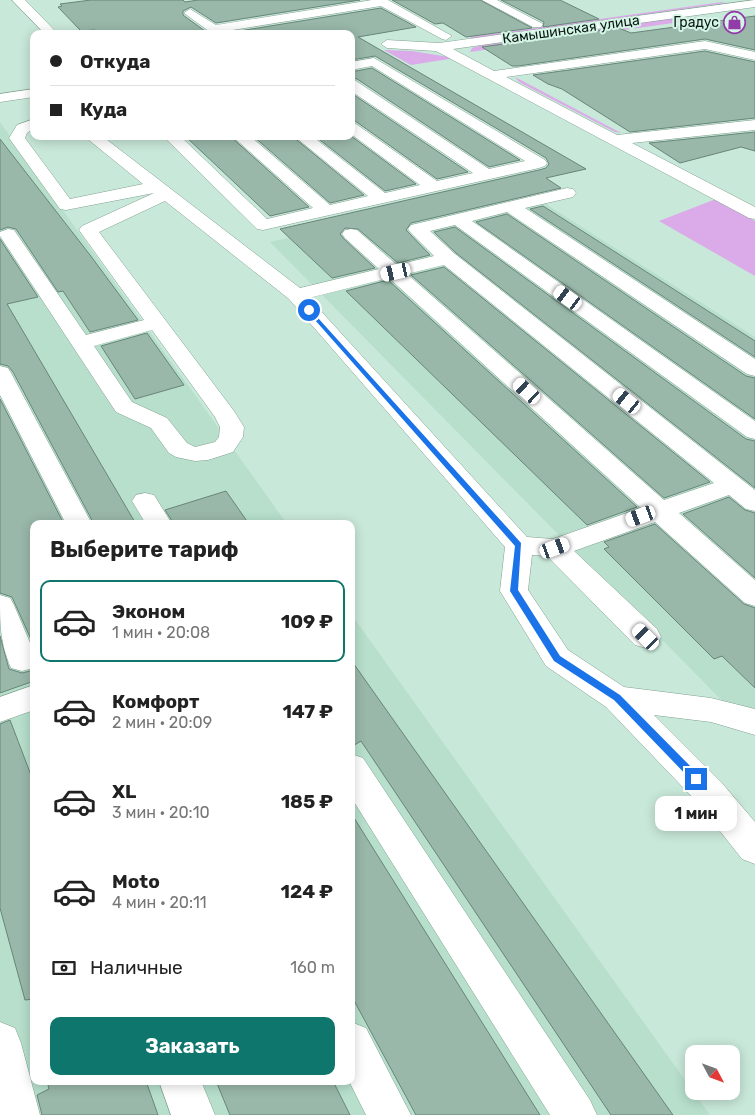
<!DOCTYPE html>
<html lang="ru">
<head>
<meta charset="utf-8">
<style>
	body { margin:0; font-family:Rubik,sans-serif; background:#f2f2f2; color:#222; height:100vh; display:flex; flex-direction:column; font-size:19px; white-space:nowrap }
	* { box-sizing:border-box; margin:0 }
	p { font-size:16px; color:#767676 }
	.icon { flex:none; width:28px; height:28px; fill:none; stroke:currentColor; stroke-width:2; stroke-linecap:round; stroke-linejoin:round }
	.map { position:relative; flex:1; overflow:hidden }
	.sheet { position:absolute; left:30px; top:520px; width:325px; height:565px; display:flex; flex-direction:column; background:#fff; border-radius:10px; box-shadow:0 2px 12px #0003 }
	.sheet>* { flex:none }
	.guide { position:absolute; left:30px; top:30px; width:325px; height:110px; border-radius:10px; box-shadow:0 2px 12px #0003; display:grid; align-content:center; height:110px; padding:0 20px; background:#fff }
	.needle { width:32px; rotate:131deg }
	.fabs { position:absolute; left:685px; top:1045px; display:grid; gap:10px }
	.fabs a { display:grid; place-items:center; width:55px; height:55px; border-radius:10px; background:#fff; box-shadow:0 2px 12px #0003; font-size:25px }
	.end { position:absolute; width:22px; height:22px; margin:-11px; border:6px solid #1a73e8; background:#fff; box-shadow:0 0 0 2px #fff }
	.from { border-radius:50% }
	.bubble { position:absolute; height:35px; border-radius:10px; background:#fff; box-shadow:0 2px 12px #0003; font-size:16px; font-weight:700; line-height:35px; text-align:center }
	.car { position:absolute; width:15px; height:30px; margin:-15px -8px; border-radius:6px; box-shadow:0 0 4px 1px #0007; background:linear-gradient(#fff 24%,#345 0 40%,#fff 0 76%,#345 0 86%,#fff 0) }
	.guide b { display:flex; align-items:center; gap:18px; height:48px; font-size:19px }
	.guide b+b { border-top:1px solid #e0e0e0 }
	.guide i { width:12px; height:12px; background:#222 }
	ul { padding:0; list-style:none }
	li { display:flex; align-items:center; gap:15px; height:82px; margin:0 10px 8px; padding:0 10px; border:2px solid transparent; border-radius:10px }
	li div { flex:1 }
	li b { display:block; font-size:19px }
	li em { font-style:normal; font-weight:700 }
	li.selected { border-color:#0f766e }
	li>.icon { width:45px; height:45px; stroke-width:1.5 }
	h2 { padding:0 20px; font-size:22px; line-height:60px }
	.pay { display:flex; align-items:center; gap:12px; height:55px; padding:0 20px; font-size:19px }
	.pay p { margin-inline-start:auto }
	.primary-button { display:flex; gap:10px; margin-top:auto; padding:10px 20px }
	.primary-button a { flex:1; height:58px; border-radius:10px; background:#0f766e; color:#fff; font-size:20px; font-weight:700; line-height:58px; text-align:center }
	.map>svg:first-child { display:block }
</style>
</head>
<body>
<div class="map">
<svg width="755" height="1115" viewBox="0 0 755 1115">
	<rect width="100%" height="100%" fill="#c8e8d9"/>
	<path fill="#b7dfcc" d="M0,122L287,524H34V1081H351V614L710,1115H0Z
		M519,187L755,337V734L270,242Z"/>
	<path fill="#daabe8" d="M722,2L725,3L472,39L470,37Z
		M679,17C689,20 699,15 708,18L470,52L472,48L483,45Z
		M384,50L412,51L455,58L411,65Z
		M515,77L621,133L615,132L519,82Z
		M716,199L755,221V276L659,221Z"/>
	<path fill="#99b8a9" stroke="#688678" d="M91,0H183L185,2L198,0H360L216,23L191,7L183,11V15L209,34H99L95,30L81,31L58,7L62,6L60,4Z
		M392,0H480L532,28L466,37L443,23L435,24Z
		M501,0H560L599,19L543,27L544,22Z
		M381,8L416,27L358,37L586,169L546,178L561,188L411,223L406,230L430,255L398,263L358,229L345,228L340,234L344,239L375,268L332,278L280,229L539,170L546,168L549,164L546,158L375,56L351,60V34H221Z
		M755,16V50L705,39L518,66H512L482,47L619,28L631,33Z
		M705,51L755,62V118L630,132L562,89L548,84L533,75Z
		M372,68L520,160L489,167L357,79L351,78V72Z
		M351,93L468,172L437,179L351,118Z
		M755,132V151L741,147L680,163L649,143Z
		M185,136H230L309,207L270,216Z
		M253,136H292L364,195L330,203Z
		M315,136H351L416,184L385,191Z
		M0,139L90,255L138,320L90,332L63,291L58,292L16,229L8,227L0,230Z
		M543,206L755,341V357L530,209Z
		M507,214L746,376L755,378V419L476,222Z
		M455,227L746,439L755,441V488L456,253L434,232Z
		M0,239L38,297L7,304L136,524H94L13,372L8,366L0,364Z
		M444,267L710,482L664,498L411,275Z
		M388,280L637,507L587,525L346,291Z
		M147,333L184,385L135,399L101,346Z
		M0,399L64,524H34V646L12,597L0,593Z
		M226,491L249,524H174L165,510Z
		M729,497L745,510L755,513V578L683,514Z
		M655,524L744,604L755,608V688L722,656L714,659L604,549L609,547L604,542Z
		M0,636L9,669L22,673L34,670V681L0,693Z
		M351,660L673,1115H611L361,741L351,747Z
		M10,720L34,783V999L25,1000L0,908V724Z
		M351,813L540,1115H416L351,995Z
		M47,1081H146L158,1115H42L37,1095L49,1089Z
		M216,1081H333L350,1115H230Z"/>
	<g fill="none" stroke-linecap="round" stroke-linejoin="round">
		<defs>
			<path id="minor" d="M12,0H25L58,34H45Z
				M372,0H388L452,36L446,40L442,39L381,6L214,33L210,32L184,13L190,9L216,25Z
				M482,0H497L543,24L541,27H533Z
				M755,0V7L453,49L494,71L705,41L755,52V60L705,49L506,77L617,135L755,120V130L632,143L755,207V219L749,218L436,51L387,48L381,44L387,40L439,43Z
				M374,58L545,160L547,163L545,166L539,168L263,230L257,229L163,136H180L267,219L313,208L232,136H250L330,205L368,196L294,136H312L385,193L420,185L351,134V122L356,124L437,181L473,173L351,91V80L356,81L489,169L525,161L372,66L351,70V62Z
				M34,89V97L0,102V94Z
				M34,119V128L27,133L25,138L70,199L143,184L84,136H102L300,288L379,269L345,238L342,234L345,230L351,229L357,230L397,265L434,256L411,233L408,229L411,225L567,188L573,189L576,193L573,197L525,208L755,359V376L747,374L507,212L472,221L755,421V439L747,437L455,225L430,231L455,254L755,490V511L746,509L729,495L679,513L755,580V606L745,603L655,522L574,551L657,629L661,637L657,645L646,648L635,645L547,556L532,555L528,590L568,650L624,687L711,698L755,709V735L711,722L654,715L721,782L755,822V864L742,859L697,802L606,707L546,666L500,591L505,547L289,299L165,201L99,232L234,411L244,427L243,437L233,452L208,460L195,461L176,457L169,453L151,428L116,412L0,236V232L8,229L14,230L86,335L144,320L79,230L82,226L154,193L66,210L60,209L9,138L17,125ZM444,265L714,483L664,500L407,274ZM389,278L641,508L553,539L527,537L309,298ZM152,330L215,417L220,427L219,437L215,442L195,447L187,443L167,418L132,402L94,346Z
				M0,366L8,368L11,373L92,524H66L0,395Z
				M145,493L154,495L172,524H146L132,501L136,495Z
				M0,595L10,598L14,605L34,652L33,668L22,671L11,668C0,642 0,624 0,595Z
				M34,685V710L0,722V697Z
				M351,754L363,758L590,1100L597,1115H550L351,797Z
				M0,1022L15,1028L21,1043L40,1115H0Z
				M351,1022L366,1028L411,1115H366L349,1081H351Z
				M159,1081H201L215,1115H171Z"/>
		</defs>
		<use href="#minor" stroke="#82a192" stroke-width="1"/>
		<use href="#minor" fill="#fff" fill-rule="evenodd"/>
	</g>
	<path fill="#1a73e8" d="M309,308L521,543L518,590L560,656L620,695L700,776V782H693L614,700L554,661L510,591L515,546L307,311Z"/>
	<defs>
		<symbol id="shop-ring" viewBox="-11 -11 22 22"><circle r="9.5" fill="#d5f6e6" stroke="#933ca9" stroke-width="1.5"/><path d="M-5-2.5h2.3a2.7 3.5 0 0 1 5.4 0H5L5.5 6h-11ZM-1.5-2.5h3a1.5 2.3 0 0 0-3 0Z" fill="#933ca9"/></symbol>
	</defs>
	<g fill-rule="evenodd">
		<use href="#shop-ring" x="722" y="10" width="25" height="25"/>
	</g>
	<g text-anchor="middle" stroke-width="4" stroke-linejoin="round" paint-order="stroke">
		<g font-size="14" fill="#0b1712" stroke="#d5f6e6" text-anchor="end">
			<text x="719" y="27">Градус</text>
		</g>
		<g font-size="14" fill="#0b1712" stroke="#d5f6e6">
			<text transform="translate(571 29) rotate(-8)" y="5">Камышинская улица</text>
		</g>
	</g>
</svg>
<div class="fabs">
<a><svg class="needle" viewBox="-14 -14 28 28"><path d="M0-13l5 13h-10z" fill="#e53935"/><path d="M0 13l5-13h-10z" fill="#767676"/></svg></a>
</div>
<i class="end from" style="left:309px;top:310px"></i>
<i class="end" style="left:696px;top:779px"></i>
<div class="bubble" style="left:655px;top:796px;width:82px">1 мин</div>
<i class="car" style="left:396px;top:272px;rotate:257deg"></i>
<i class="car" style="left:568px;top:298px;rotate:306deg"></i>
<i class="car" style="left:527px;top:391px;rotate:312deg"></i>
<i class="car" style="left:627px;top:401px;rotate:309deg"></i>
<i class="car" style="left:641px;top:516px;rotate:250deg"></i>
<i class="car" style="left:555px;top:548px;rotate:70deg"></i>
<i class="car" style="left:646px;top:637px;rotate:315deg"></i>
<div class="guide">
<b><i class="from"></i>Откуда</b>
<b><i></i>Куда</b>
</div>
<section class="sheet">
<h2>Выберите тариф</h2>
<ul>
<li class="selected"><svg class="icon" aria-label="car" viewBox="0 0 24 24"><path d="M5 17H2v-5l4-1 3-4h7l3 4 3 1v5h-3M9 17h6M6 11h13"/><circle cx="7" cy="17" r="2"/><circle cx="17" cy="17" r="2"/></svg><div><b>Эконом</b><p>1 мин · 20:08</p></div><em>109 ₽</em></li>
<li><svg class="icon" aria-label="car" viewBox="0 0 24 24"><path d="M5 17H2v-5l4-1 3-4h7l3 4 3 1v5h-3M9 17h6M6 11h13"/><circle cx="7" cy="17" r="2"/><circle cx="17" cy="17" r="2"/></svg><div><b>Комфорт</b><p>2 мин · 20:09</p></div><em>147 ₽</em></li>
<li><svg class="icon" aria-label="car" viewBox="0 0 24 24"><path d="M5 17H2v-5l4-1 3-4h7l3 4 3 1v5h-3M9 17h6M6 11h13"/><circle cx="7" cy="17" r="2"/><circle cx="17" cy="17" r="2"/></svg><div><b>XL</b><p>3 мин · 20:10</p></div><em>185 ₽</em></li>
<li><svg class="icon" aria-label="car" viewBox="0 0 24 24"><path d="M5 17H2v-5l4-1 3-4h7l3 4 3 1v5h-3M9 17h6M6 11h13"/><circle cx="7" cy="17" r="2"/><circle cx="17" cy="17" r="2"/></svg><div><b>Moto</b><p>4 мин · 20:11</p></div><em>124 ₽</em></li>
</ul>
<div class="pay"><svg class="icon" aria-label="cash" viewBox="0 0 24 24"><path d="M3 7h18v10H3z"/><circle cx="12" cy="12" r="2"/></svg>Наличные<p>160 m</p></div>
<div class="primary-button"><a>Заказать</a></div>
</section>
</div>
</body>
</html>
